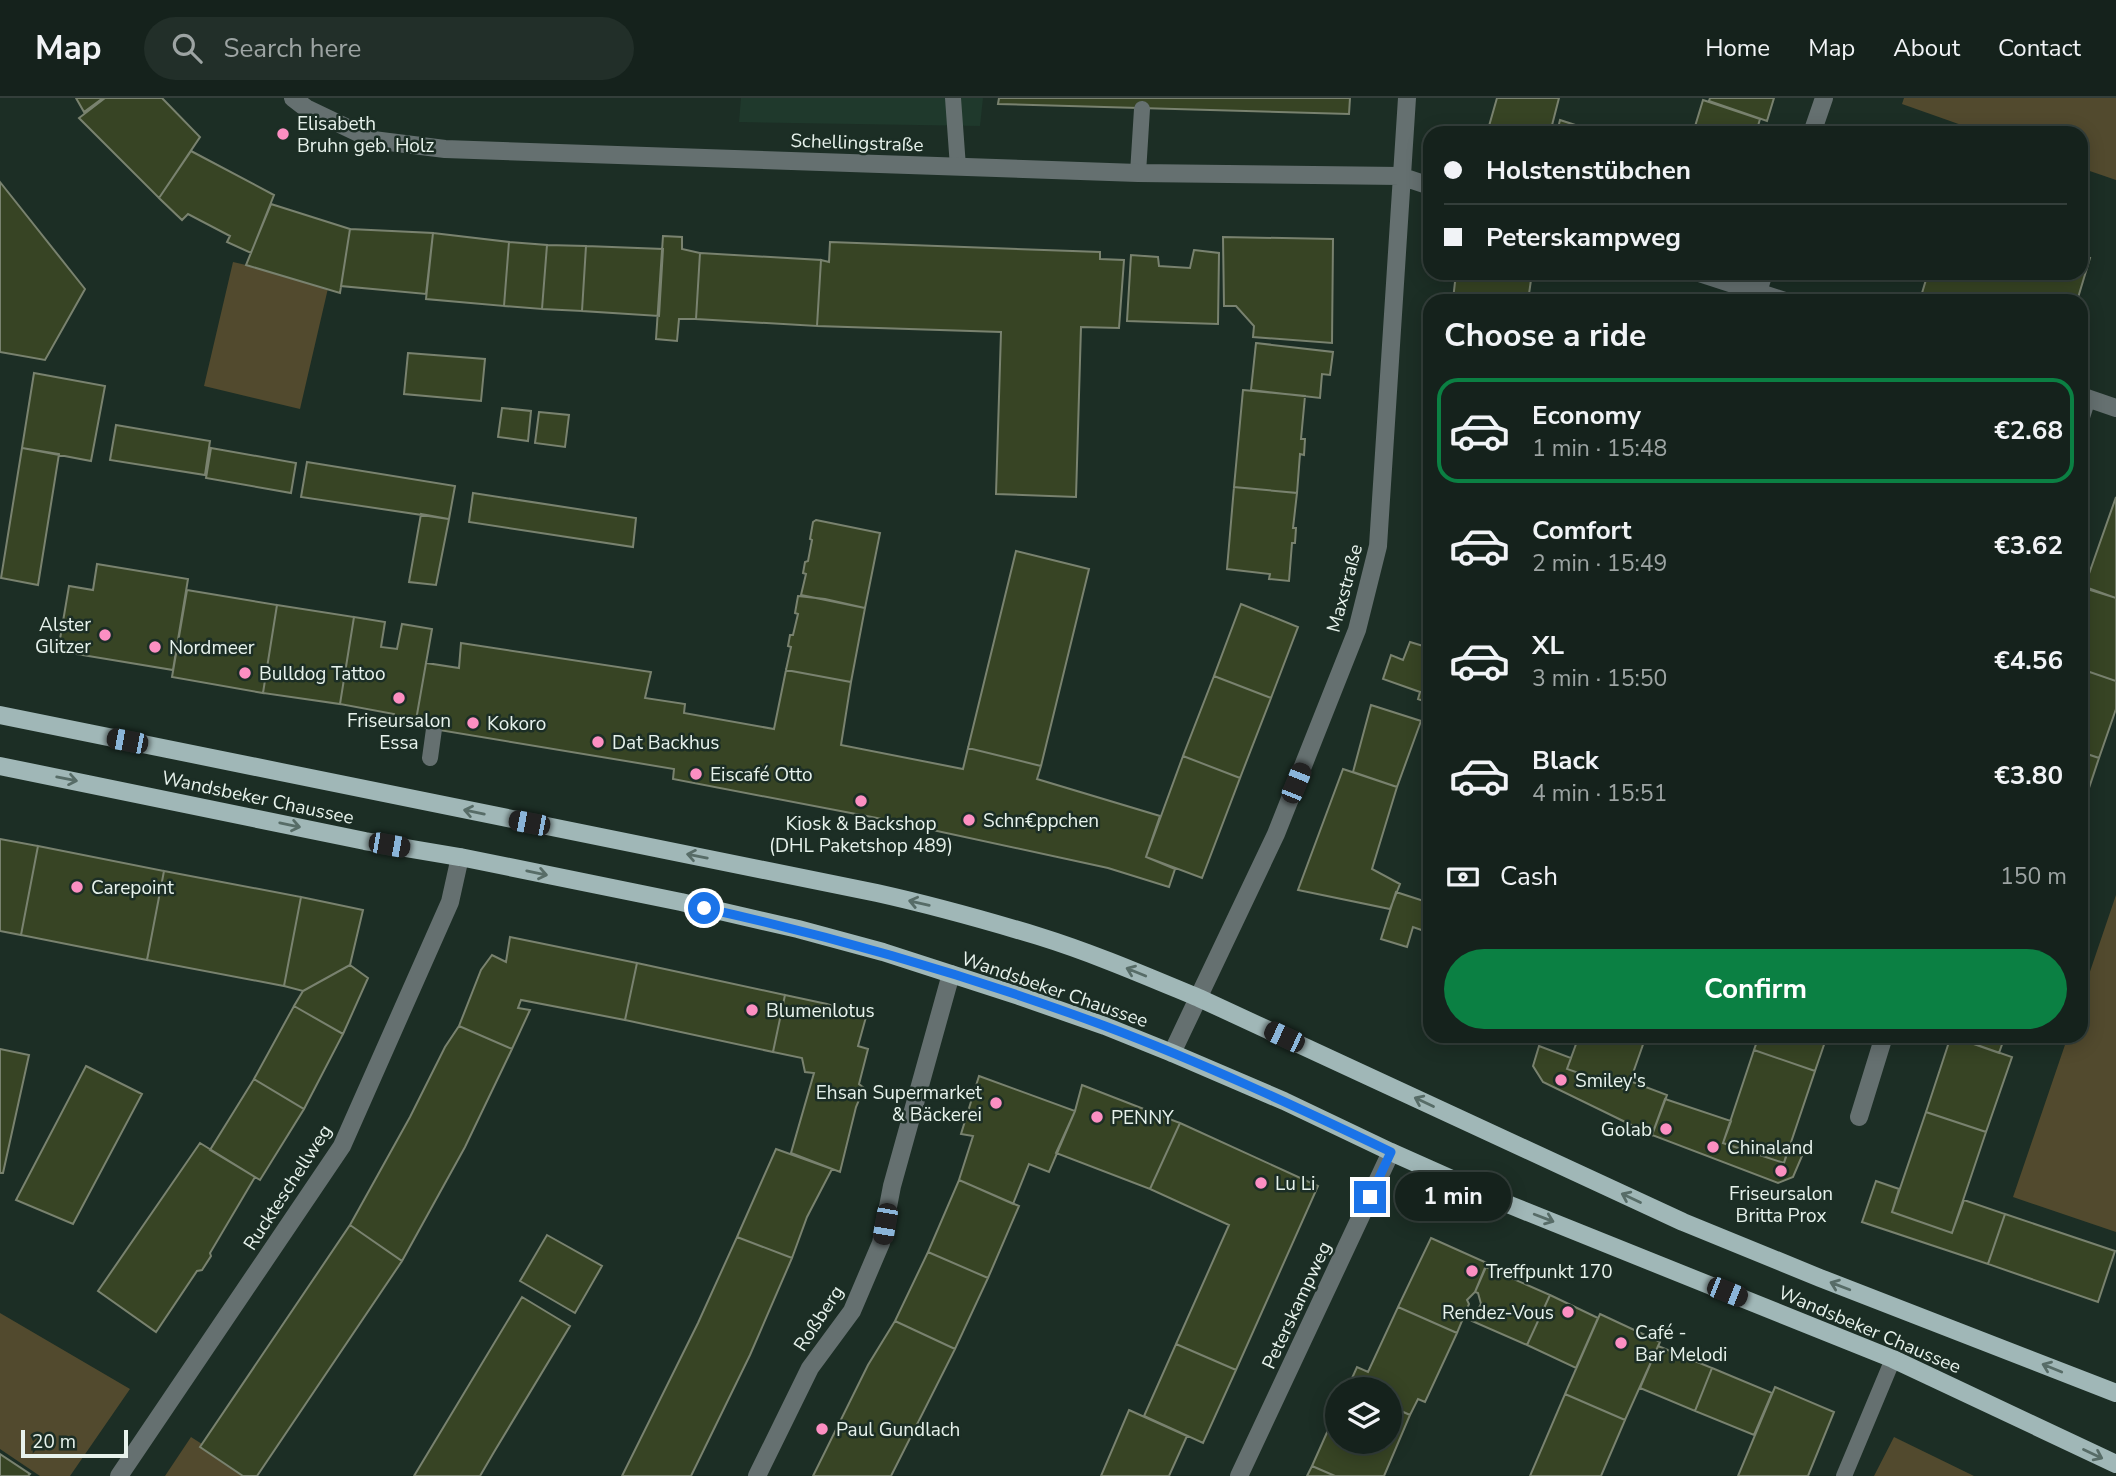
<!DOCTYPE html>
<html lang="en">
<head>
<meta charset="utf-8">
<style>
	body { margin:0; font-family:"Nunito Sans",sans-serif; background:#222f29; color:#f1f3f6; height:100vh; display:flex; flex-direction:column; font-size:26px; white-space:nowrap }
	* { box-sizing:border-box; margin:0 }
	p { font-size:23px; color:#9da4a3 }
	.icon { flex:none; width:38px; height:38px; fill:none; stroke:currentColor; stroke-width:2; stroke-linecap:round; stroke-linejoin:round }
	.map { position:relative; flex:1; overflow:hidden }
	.side { position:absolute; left:1423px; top:196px; width:665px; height:749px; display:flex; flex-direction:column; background:#15221c; border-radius:21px; box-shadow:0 4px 18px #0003,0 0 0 2px #343f3b }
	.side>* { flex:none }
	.hud { position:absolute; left:1423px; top:28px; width:665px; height:154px; border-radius:21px; box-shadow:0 4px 18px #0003,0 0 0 2px #343f3b; display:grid; align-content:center; height:154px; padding:0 21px; background:#15221c }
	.controls { position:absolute; left:1325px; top:1279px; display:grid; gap:14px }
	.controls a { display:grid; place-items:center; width:77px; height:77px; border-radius:50%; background:#15221c; box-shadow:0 4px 18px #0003,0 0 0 2px #343f3b; font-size:35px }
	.scale { position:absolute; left:21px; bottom:18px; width:107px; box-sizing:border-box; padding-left:7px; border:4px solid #e7f2ec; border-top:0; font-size:19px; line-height:24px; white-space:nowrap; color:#e7f2ec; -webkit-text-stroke:5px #1c2e25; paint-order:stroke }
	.end { position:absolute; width:32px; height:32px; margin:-16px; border:9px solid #1a73e8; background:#fff; box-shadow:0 0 0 4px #fff }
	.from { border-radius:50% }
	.bubble { position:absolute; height:49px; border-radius:24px; background:#15221c; box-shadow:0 4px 18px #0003,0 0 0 2px #343f3b; font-size:23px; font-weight:700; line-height:49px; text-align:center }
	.car { position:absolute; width:21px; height:42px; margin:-21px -10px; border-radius:9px; box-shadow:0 0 5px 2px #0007; background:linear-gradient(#222 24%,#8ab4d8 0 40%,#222 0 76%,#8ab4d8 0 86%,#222 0) }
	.hud b { display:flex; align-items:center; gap:24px; height:66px; font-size:26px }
	.hud b+b { border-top:2px solid #343f3b }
	.hud i { width:18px; height:18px; background:#f1f3f6 }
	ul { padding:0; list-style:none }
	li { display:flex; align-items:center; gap:21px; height:105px; margin:0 14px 10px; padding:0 7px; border:4px solid transparent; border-radius:21px }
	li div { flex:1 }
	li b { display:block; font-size:26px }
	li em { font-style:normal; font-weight:700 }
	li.on { border-color:#0b8043 }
	li>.icon { width:63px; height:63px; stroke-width:1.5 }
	h2 { padding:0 21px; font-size:32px; line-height:84px }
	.pay { display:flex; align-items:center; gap:18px; height:77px; padding:0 21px; font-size:26px }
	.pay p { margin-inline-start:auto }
	.cta { display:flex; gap:14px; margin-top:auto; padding:14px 21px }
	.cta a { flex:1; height:80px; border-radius:42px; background:#0b8043; color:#fff; font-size:28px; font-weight:700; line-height:80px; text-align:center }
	header { display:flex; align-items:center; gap:42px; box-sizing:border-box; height:98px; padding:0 35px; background:#15221c; border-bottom:2px solid #343f3b }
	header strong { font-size:33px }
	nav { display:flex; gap:38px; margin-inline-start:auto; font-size:24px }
	.search { width:490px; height:63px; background:#222f29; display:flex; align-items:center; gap:18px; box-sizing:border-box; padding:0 24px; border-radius:38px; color:#9da4a3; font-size:26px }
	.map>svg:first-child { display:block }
</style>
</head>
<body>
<header>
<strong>Map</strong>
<div class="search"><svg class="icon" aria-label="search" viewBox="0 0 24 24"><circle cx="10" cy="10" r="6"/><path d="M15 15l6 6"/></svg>Search here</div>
<nav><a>Home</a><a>Map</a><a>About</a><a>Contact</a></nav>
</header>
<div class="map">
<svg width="2116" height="1378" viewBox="0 0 2116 1378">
	<rect width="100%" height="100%" fill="#1c2e25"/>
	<path fill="#1f392c" d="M741,0H983L980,28L739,24Z"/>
	<path fill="#524a2e" d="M1904,0H2116V82L2081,70V35H1984L1902,6Z
		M233,164L329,186L300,311L204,288Z
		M2116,797V1134L2013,1099L2068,938H2081V900Z
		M0,1215L130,1291L70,1378H40L0,1351Z
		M191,1339L252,1378H165Z
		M1894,1339L1974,1378H1874Z"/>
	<path fill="#374424" stroke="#79826f" stroke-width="2" d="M76,0H103L84,14Z
		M105,0H162L200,39L159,100L79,20Z
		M999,0H1350L1349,16L998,6Z
		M1497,0H1559L1550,35H1487Z
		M1710,0H1774L1767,23L1709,3Z
		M1703,2L1760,21L1756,35H1693Z
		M1560,22L1600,35H1550L1551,29L1558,30Z
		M191,53L274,97L251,155L227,144L230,138L188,116L182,122L159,100Z
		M0,84L85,191L45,262L0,254Z
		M271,106L350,131L340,195L246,167Z
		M350,131L433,135L426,196L341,188Z
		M433,135L509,144L504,208L426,201Z
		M663,138L682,139V151L700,155L696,221H679L677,243L656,241Z
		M1223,139L1333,141L1332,245L1253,239L1254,228L1236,208H1224Z
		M509,144L547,147L542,211L504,208Z
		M830,144L1100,154V161L1124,162L1119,230L1081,229L1076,399L996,396L1001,234L817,228L821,162L829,164Z
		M547,147L586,148L582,213L542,211Z
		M586,148L663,151L659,218L582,213Z
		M1194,152L1219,155L1218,226L1127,223L1131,157L1158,159L1159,168L1190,170Z
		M700,155L821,162L817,228L696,221Z
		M2081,157L2090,160L2077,203H1949L1922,195L1928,175H2081Z
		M1456,175H1532L1528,203L1453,202Z
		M1256,245L1333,254L1330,277L1322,276L1320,300L1251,292Z
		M408,255L485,261L481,303L404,296Z
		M34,275L105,288L91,363L22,350Z
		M1243,292L1305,298L1301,341H1305L1304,357L1300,356L1297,395L1234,389Z
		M502,310L531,313L528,343L498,339Z
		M539,314L569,317L565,349L535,345Z
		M116,327L210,343L205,377L110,362Z
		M22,350L59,356L38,487L1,480Z
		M211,350L296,365L291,395L206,380Z
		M307,364L455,388L449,421L301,399Z
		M1234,389L1297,395L1293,430H1296L1295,445H1292L1289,483L1269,481L1270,476L1227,471Z
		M473,395L636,420L633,449L469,424Z
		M2116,399V500L2084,490Z
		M421,416L449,421L436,487L409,484Z
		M816,422L880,435L865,510L801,497L806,476L803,475L805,464L808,463L812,442L810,441L813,424Z
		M1016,453L1089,471L1041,668L968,650Z
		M97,466L188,481L173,572L58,553L69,488L93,492Z
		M1422,469L1430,470V495H1422Z
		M2088,490L2116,500V583L2081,571V511Z
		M187,492L277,507L263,595L172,579Z
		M798,498L825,501L865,510L851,584L786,572L791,549L788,548L790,537H793L798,516L795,515Z
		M1241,506L1298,529L1271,600L1214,578Z
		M277,507L354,519L340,606L263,595Z
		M354,519L385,524L381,549L397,551L402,526L432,531L415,628L393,624L394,616L340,606Z
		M1410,544L1430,550V605L1418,601L1420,594L1383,581L1391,557L1403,562Z
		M461,545L651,574L645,600L685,606L684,615L774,631L786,572L851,584L841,647L963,671L968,650L1041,668L1037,681L1160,718L1146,759L1175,771L1169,789L1108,770L877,720L673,681L674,671L415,628L426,565L459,570Z
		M2081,571L2116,583V611L2099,660L2081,654Z
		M1214,578L1271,600L1240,680L1183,658Z
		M1371,607L1421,623L1397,689L1353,674Z
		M2081,654L2099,660L2081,714Z
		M1183,658L1240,680L1202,780L1146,759Z
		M1343,671L1397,689L1372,771L1400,786L1390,811L1298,792Z
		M0,741L38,748L21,837L0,833Z
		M38,748L164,773L147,862L21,837Z
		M164,773L301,799L284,888L147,862Z
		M1396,794L1430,805V835L1413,829L1407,849L1381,841Z
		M301,799L363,812L350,867L303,893L284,888Z
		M510,839L637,865L625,922L521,902L518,910L530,912L512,951L459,928L481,872L492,857L506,864Z
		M637,865L785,897L773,954L625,922Z
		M350,867L368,880L343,936L294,908L303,893Z
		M785,897L827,906L866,919L858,948L868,951L859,986L864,990L856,1009L840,1074L791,1055L814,975L805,974L802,960L773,954Z
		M294,908L343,936L304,1011L254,981Z
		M459,928L512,951L465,1049L402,1163L350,1127L410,1019L445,949Z
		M1579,938H1646L1627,992L1567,971Z
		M1759,938H1827L1815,973L1754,952Z
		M1951,938L2012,959L1986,1034L1926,1014Z
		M1951,938H2005L1999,955Z
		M1539,948L1571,960L1567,971L1627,992L1630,983L1667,997L1652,1037L1543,984L1533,968Z
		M0,951L29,957L3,1075H0Z
		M1754,952L1815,973L1784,1065L1723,1045Z
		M86,968L142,996L73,1126L16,1102Z
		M979,978L1075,1013L1049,1074L1029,1066L1013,1106L959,1082L973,1038L961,1036Z
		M254,981L304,1011L260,1082L210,1052Z
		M1082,987L1180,1025L1150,1091L1056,1055L1075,1013Z
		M1665,1001L1731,1023L1723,1045L1784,1065L1788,1051L1802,1058L1793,1079L1778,1085L1652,1037Z
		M1926,1014L1986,1034L1952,1135L1892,1114Z
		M1180,1025L1318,1088L1236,1272L1176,1246L1229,1127L1150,1091Z
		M200,1045L255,1079L210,1155L211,1158L202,1172L197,1173L156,1234L98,1193Z
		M776,1051L832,1071L807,1119L792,1160L737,1139Z
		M959,1082L1019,1108L988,1180L928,1154Z
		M1876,1083L1899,1091L1892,1114L1952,1135L1964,1102L2005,1116L1988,1166L1862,1124Z
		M2005,1116L2115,1153L2098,1204L1988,1166Z
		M350,1127L402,1163L257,1378H243L200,1349Z
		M547,1137L602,1168L575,1215L520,1183Z
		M737,1139L792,1160L750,1257L691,1378H622L698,1225Z
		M1431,1140L1487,1165L1475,1194L1467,1202L1469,1206L1457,1235L1398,1209Z
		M928,1154L988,1180L955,1251L895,1223Z
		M1486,1169L1550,1197L1527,1247L1472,1223L1481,1206L1478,1195L1475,1194Z
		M1550,1197L1598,1220L1576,1270L1527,1247Z
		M522,1199L570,1228L494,1354L480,1378H414Z
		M1398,1209L1457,1235L1425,1304L1418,1301L1410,1317L1390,1308V1292H1354L1348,1289L1357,1269L1368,1274Z
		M1600,1216L1660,1244L1625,1322L1565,1296Z
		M895,1223L955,1251L891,1378H813L868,1267Z
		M1176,1246L1236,1272L1203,1345L1144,1318Z
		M1658,1248L1712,1270L1695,1313L1640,1290Z
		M1712,1270L1772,1295L1754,1337L1695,1313Z
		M1775,1289L1834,1314L1808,1378H1738Z
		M1565,1296L1625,1322L1601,1378H1530Z
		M1390,1308L1410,1317L1384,1378H1335L1312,1368L1337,1312V1344H1390Z
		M1129,1312L1187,1338L1169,1378H1101Z
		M0,1356L30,1376L28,1378H0Z
		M1312,1368L1335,1378H1307Z"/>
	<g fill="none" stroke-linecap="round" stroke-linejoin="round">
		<path stroke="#657070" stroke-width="16" d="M953,0L958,69
			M1138,75L1142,11
			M430,660L434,631
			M1844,1378L1893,1261"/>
		<path stroke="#657070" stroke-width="18" d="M293,0L306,10L373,42L445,51L1138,75L1400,78L1430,88
			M1812,35L1824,0
			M1699,175L1785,203
			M1755,203L1764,175
			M2081,298L2116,310
			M2081,319L2087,300
			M1172,955L1276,736L1357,532L1378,448L1407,0
			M1859,1019L1884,938
			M119,1378L342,1048L450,804L460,759
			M757,1378L810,1270L852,1213L881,1145L892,1088L951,876
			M1239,1378L1391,1054"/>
		<path stroke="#a0b7b7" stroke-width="18" d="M0,617L877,795C931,807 985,822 1038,838C1093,855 1146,878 1199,900L1683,1124L1820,1180L2116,1295
			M0,668L365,743L460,759L681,804L798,831L883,854L1019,898L1105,928L1172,955L1284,1003L1391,1054L1510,1107L1893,1261L2116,1366"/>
	</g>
	<defs><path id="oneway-shaft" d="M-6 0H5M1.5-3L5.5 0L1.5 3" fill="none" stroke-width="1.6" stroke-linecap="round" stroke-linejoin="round" transform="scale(1.75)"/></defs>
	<g stroke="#576c67">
		<use href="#oneway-shaft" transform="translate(67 681) rotate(11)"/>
		<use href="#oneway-shaft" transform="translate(474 714) rotate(-168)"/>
		<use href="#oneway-shaft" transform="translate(290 727) rotate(12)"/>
		<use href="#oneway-shaft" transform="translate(697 758) rotate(-169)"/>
		<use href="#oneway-shaft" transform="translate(537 775) rotate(12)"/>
		<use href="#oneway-shaft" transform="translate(919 805) rotate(-167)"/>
		<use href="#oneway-shaft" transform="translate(1136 874) rotate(-158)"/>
		<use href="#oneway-shaft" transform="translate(1424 1004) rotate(-155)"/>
		<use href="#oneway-shaft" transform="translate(1631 1100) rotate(-155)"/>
		<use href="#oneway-shaft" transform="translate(1544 1120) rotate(21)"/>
		<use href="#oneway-shaft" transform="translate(1840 1188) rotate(-159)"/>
		<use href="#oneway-shaft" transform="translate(2052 1270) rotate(-158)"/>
		<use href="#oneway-shaft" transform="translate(2093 1356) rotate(25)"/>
	</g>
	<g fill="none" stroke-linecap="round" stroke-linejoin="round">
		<path stroke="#1a73e8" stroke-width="9" d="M704,810C840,840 974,879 1105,928C1203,965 1297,1009 1391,1054L1370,1099"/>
	</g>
	<g fill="#fc8fc2" stroke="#1c2e25" stroke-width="2.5">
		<circle cx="283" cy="36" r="7"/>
		<circle cx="105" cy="537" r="7"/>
		<circle cx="155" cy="549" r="7"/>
		<circle cx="245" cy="575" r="7"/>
		<circle cx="399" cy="600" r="7"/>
		<circle cx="473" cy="625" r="7"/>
		<circle cx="598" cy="644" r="7"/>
		<circle cx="696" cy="676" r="7"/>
		<circle cx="861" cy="703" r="7"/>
		<circle cx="969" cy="722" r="7"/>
		<circle cx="77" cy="789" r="7"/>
		<circle cx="752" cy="912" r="7"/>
		<circle cx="1561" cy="982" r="7"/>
		<circle cx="996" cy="1005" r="7"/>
		<circle cx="1097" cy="1019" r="7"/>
		<circle cx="1666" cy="1031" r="7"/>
		<circle cx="1713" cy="1049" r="7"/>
		<circle cx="1781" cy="1073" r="7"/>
		<circle cx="1261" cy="1085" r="7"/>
		<circle cx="1472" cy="1173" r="7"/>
		<circle cx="1568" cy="1214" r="7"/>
		<circle cx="1621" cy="1245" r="7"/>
		<circle cx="822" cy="1331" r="7"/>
	</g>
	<g text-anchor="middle" stroke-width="5" stroke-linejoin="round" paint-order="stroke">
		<g font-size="19" fill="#e7f2ec" stroke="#1c2e25" text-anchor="start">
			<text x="297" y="32">Elisabeth<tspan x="297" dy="22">Bruhn geb. Holz</tspan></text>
			<text x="91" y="533" text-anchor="end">Alster<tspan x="91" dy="22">Glitzer</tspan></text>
			<text x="169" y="556">Nordmeer</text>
			<text x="259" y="582">Bulldog Tattoo</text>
			<text x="399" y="629" text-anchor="middle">Friseursalon<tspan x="399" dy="22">Essa</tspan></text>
			<text x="487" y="632">Kokoro</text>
			<text x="612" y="651">Dat Backhus</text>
			<text x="710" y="683">Eiscafé Otto</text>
			<text x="983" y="729">Schn€ppchen</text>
			<text x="861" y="732" text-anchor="middle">Kiosk &amp; Backshop<tspan x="861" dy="22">(DHL Paketshop 489)</tspan></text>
			<text x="91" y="796">Carepoint</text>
			<text x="766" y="919">Blumenlotus</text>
			<text x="1575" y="989">Smiley's</text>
			<text x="982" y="1001" text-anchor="end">Ehsan Supermarket<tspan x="982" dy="22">&amp; Bäckerei</tspan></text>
			<text x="1111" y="1026">PENNY</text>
			<text x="1652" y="1038" text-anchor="end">Golab</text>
			<text x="1727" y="1056">Chinaland</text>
			<text x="1275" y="1092">Lu Li</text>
			<text x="1781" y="1102" text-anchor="middle">Friseursalon<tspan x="1781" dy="22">Britta Prox</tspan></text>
			<text x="1486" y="1180">Treffpunkt 170</text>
			<text x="1554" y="1221" text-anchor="end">Rendez-Vous</text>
			<text x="1635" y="1241">Café -<tspan x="1635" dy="22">Bar Melodi</tspan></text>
			<text x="836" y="1338">Paul Gundlach</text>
		</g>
		<g font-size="19" fill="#e7f2ec" stroke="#1c2e25">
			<text transform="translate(857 44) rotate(2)" y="7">Schellingstraße</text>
			<text transform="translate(1344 490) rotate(-75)" y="7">Maxstraße</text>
			<text transform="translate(258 699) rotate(12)" y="7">Wandsbeker Chaussee</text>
			<text transform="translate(1055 891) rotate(19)" y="7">Wandsbeker Chaussee</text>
			<text transform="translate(287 1089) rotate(-57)" y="7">Ruckteschellweg</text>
			<text transform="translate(1296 1207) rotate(-65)" y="7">Peterskampweg</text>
			<text transform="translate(818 1220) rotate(-57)" y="7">Roßberg</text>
			<text transform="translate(1870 1231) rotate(23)" y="7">Wandsbeker Chaussee</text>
		</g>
	</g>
</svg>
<div class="controls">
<a><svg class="icon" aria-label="layers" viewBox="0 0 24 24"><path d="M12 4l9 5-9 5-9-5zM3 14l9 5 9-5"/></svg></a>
</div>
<div class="scale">20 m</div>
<i class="end from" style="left:704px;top:810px"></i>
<i class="end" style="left:1370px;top:1099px"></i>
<div class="bubble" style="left:1395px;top:1074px;width:116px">1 min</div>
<i class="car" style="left:127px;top:643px;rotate:281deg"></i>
<i class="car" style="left:1296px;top:685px;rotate:22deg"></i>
<i class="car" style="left:529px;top:725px;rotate:281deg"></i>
<i class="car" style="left:389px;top:747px;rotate:100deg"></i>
<i class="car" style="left:1284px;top:939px;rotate:295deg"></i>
<i class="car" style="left:885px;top:1126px;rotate:190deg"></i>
<i class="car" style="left:1727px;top:1194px;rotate:112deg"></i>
<div class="hud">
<b><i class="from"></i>Holstenstübchen</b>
<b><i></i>Peterskampweg</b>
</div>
<section class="side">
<h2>Choose a ride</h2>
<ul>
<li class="on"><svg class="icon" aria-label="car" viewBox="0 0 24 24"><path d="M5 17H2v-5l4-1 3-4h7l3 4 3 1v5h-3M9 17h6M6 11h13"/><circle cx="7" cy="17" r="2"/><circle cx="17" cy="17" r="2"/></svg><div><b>Economy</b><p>1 min · 15:48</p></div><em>€2.68</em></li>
<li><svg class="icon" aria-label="car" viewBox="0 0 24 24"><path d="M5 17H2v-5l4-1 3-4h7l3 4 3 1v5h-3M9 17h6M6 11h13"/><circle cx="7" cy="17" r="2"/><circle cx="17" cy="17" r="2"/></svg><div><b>Comfort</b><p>2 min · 15:49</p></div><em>€3.62</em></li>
<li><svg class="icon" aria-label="car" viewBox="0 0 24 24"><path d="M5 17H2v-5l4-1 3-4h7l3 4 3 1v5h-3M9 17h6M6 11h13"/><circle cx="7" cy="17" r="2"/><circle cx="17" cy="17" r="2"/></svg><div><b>XL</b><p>3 min · 15:50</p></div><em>€4.56</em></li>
<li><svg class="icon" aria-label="car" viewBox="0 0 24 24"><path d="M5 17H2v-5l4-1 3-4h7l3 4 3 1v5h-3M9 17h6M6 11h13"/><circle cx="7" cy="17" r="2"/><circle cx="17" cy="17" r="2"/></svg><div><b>Black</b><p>4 min · 15:51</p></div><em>€3.80</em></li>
</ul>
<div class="pay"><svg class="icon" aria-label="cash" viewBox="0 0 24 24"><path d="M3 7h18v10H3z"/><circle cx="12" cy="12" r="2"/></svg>Cash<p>150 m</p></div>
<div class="cta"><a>Confirm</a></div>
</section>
</div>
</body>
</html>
